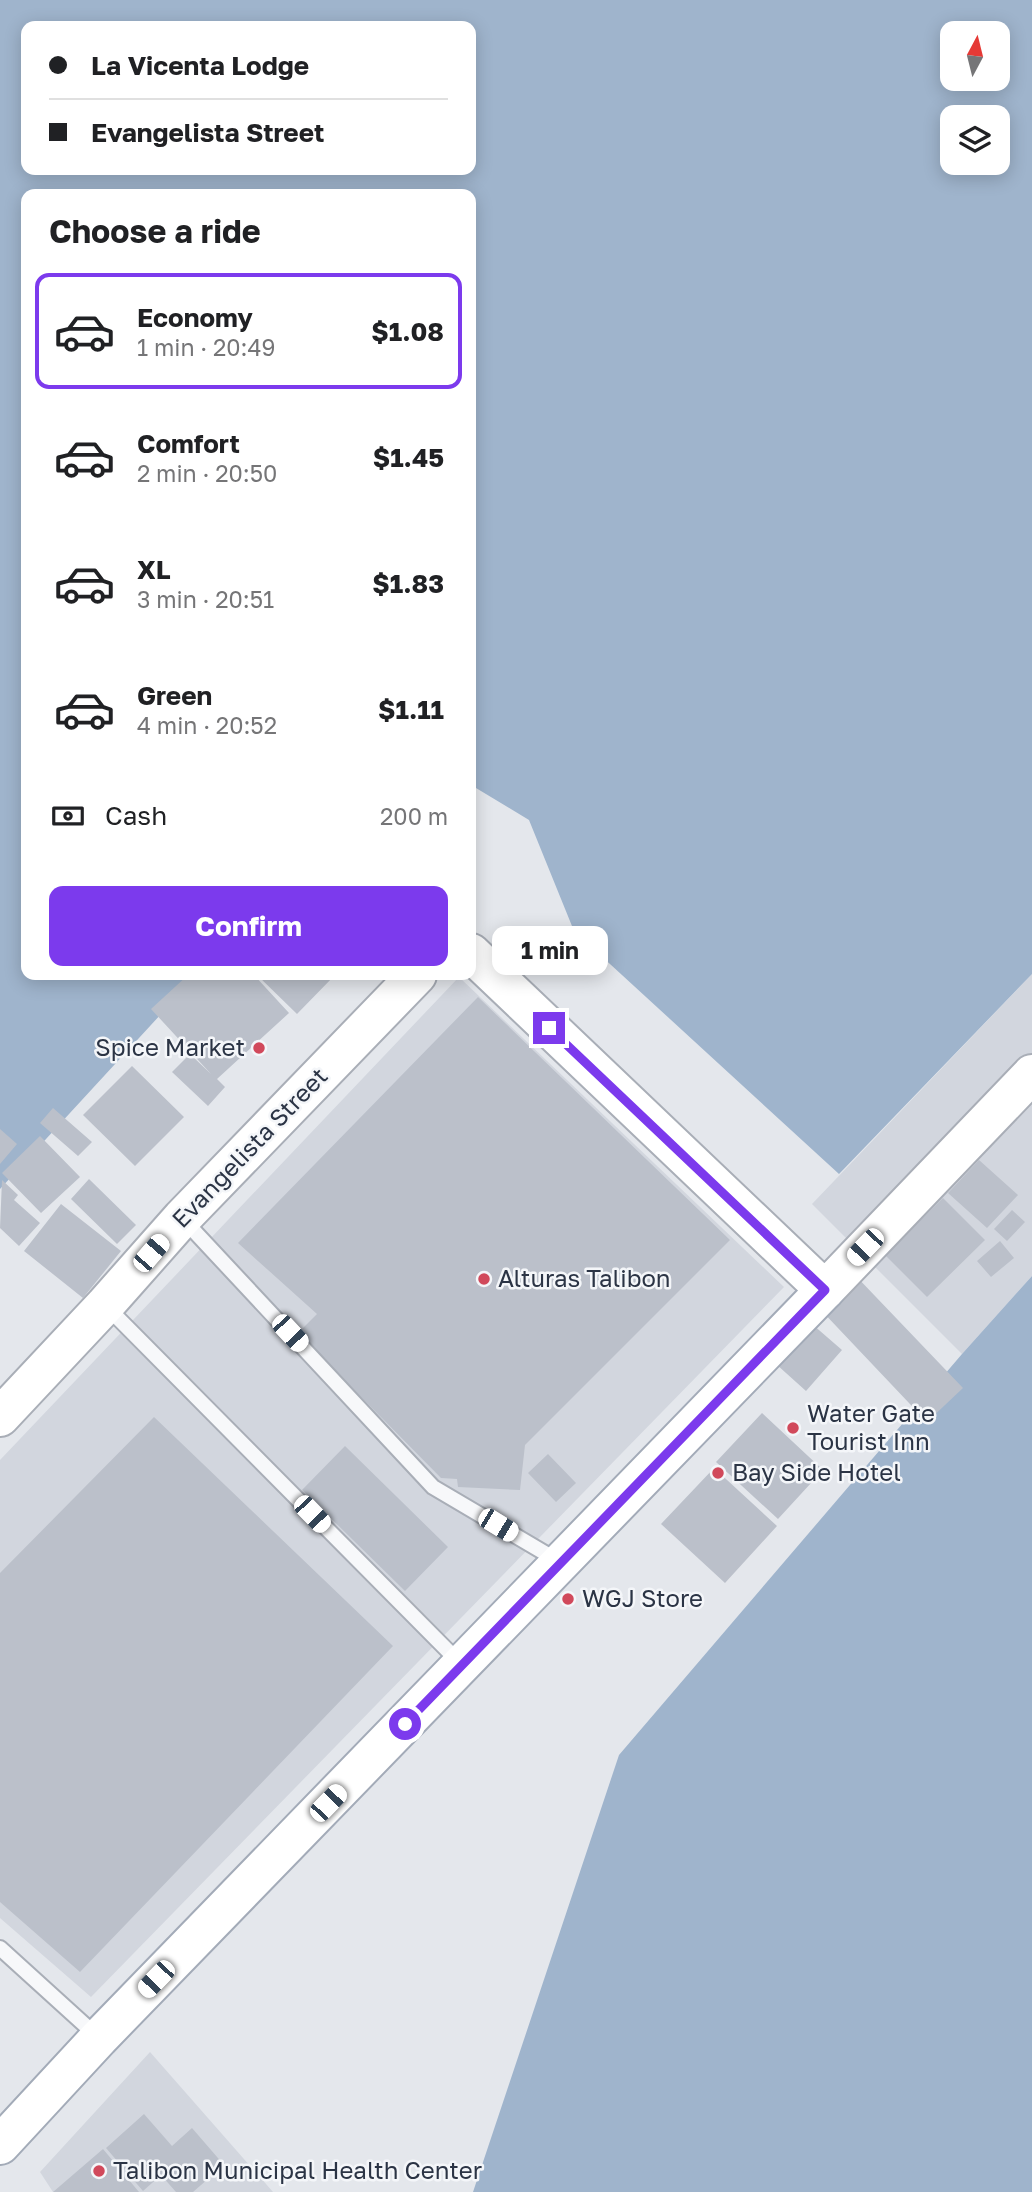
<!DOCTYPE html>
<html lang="en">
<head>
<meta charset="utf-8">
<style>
	body { margin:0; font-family:"Golos Text",sans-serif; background:#f2f2f2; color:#202124; height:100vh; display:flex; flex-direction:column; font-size:26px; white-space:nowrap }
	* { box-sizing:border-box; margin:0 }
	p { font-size:23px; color:#757577 }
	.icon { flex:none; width:38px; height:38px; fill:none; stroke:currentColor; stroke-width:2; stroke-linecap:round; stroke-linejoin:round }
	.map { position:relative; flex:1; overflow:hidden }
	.panel { position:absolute; left:21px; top:189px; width:455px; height:791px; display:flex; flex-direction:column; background:#fff; border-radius:14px; box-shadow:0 4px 18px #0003 }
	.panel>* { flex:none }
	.guide { position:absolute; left:21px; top:21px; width:455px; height:154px; border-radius:14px; box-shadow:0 4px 18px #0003; display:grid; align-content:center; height:154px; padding:0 28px; background:#fff }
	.needle { width:46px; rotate:7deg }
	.fabs { position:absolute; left:940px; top:21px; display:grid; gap:14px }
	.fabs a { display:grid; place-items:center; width:70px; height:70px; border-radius:14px; background:#fff; box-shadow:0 4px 18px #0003; font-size:35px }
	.end { position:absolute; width:32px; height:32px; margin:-16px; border:9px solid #7c3aed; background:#fff; box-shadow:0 0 0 4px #fff }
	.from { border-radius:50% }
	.bubble { position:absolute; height:49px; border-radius:14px; background:#fff; box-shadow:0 4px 18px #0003; font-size:23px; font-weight:700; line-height:49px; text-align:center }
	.car { position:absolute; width:21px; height:42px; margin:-21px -10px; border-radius:9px; box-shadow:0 0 5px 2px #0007; background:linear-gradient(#fff 24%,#345 0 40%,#fff 0 76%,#345 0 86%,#fff 0) }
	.guide b { display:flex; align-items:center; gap:24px; height:66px; font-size:26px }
	.guide b+b { border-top:2px solid #e0e0e0 }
	.guide i { width:18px; height:18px; background:#202124 }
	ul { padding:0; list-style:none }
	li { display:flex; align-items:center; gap:21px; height:116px; margin:0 14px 10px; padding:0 14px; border:4px solid transparent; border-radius:14px }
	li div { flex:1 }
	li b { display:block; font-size:26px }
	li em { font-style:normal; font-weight:700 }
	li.on { border-color:#7c3aed }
	li>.icon { width:63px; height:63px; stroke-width:1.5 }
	h2 { padding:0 28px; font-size:32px; line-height:84px }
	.pay { display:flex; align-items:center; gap:18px; height:77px; padding:0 28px; font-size:26px }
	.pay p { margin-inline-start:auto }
	.action { display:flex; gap:14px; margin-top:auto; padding:14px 28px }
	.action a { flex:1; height:80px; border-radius:14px; background:#7c3aed; color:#fff; font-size:28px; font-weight:700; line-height:80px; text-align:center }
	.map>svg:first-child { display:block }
</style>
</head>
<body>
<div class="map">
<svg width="1032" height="2192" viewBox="0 0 1032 2192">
	<rect width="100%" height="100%" fill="#e4e7ec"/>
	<path fill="#d2d6de" d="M1032,974V1276L962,1354L812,1204Z
		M459,977L784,1287L91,1997L0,1918V1460Z
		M150,2052L273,2192H53L40,2172Z"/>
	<path fill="#9fb4cc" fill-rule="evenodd" d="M0,0H1032V974L839,1174L574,931L529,820L471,785V194H26V975H197L0,1189ZM26,26H471V170H26ZM952,33H998V79H952ZM952,117H998V163H952Z
		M1032,1276V2192H473L619,1755L962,1354Z"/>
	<path fill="#bbc0ca" d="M188,975H254L289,1013L217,1079L225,1087L208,1106L172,1072L190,1054L211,1074L151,1009Z
		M257,975H335L297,1014Z
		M478,997L730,1240L525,1445L520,1490L458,1487L457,1479L441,1478L298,1333L317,1314L238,1243Z
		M132,1066L184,1117L135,1166L83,1115Z
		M53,1108L92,1142L78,1156L40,1123Z
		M0,1129L17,1144L0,1164Z
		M40,1136L80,1177L41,1213L2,1173Z
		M979,1160L1018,1195L987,1228L948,1193Z
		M89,1179L136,1225L117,1244L71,1199Z
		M2,1180L18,1195L14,1200L40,1223L19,1246L0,1228Z
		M943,1198L985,1240L927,1297L885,1255Z
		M61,1204L121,1251L83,1298L24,1251Z
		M1012,1210L1025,1222L1007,1241L994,1229Z
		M1000,1241L1014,1258L991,1277L977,1261Z
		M854,1274L963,1388L927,1422L819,1308Z
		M812,1324L842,1350L806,1391L776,1364Z
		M762,1413L823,1470L778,1519L716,1462Z
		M154,1417L393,1646L80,1972L0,1902V1573Z
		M345,1446L448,1547L405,1591L302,1490Z
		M548,1454L576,1483L556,1502L528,1473Z
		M714,1468L777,1526L725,1583L661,1524Z
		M144,2114L172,2146L192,2128L224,2165L193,2192H176L161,2175L143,2191L106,2148Z
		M103,2149L139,2192H53Z"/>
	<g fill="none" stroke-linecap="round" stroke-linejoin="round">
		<defs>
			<path id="lane" d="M182,1218L433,1487L560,1562
				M106,1306L461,1664
				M0,1948L98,2037"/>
			<path id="secondary" d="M471,953L825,1290L1032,1074
				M0,1417L105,1305L182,1218L417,975"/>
			<path id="primary" d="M0,2145L99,2038L825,1290"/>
		</defs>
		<use href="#lane" stroke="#a9aeb7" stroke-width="18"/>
		<use href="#secondary" stroke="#a9aeb7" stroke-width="42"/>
		<use href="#primary" stroke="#a3abb8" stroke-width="42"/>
		<use href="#lane" stroke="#f7f8fa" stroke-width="14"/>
		<use href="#secondary" stroke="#fff" stroke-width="38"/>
		<use href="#primary" stroke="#fff" stroke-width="38"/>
	</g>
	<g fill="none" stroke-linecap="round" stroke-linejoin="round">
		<path stroke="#7c3aed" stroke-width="9" d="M405,1724L825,1290L549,1028"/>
	</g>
	<g fill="#d1495b" stroke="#f4f6f9" stroke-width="2.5">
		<circle cx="259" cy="1048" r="7"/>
		<circle cx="484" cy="1279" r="7"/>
		<circle cx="793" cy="1428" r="7"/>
		<circle cx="718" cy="1473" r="7"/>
		<circle cx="568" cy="1599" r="7"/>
		<circle cx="99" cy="2171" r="7"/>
	</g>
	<g text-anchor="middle" stroke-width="5" stroke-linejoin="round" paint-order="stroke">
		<g font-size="24" fill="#2b3445" stroke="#f4f6f9" text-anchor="start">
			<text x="245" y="1056" text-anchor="end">Spice Market</text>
			<text x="498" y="1287">Alturas Talibon</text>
			<text x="807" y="1422">Water Gate<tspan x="807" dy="28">Tourist Inn</tspan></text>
			<text x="732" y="1481">Bay Side Hotel</text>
			<text x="582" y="1607">WGJ Store</text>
			<text x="113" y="2179">Talibon Municipal Health Center</text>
		</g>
		<g font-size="24" fill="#2b3445" stroke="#f4f6f9">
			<text transform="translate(250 1148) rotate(-46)" y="8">Evangelista Street</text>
		</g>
	</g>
</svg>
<div class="fabs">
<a><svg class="needle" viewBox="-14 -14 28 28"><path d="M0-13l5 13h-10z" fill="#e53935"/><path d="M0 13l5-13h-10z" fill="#757577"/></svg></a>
<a><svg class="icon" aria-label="layers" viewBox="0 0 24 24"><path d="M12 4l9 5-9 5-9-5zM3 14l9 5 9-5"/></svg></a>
</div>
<i class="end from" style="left:405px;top:1724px"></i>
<i class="end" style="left:549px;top:1028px"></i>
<div class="bubble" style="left:492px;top:926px;width:116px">1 min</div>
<i class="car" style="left:865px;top:1247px;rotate:224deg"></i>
<i class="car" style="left:151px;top:1253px;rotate:41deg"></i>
<i class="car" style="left:290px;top:1333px;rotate:137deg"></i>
<i class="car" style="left:312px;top:1514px;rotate:136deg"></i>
<i class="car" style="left:498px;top:1525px;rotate:121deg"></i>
<i class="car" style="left:328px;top:1803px;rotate:44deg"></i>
<i class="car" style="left:156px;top:1979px;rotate:224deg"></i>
<div class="guide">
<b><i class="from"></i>La Vicenta Lodge</b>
<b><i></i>Evangelista Street</b>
</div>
<section class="panel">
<h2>Choose a ride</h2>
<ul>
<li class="on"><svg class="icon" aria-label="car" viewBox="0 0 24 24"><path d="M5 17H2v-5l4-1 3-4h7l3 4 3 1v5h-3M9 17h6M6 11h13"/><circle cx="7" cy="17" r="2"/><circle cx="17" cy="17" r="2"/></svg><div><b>Economy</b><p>1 min · 20:49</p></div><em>$1.08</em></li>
<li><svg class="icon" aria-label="car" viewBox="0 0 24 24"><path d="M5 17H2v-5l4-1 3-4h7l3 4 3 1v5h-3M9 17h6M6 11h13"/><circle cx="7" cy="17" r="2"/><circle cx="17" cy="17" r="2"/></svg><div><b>Comfort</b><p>2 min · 20:50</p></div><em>$1.45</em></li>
<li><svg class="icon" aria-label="car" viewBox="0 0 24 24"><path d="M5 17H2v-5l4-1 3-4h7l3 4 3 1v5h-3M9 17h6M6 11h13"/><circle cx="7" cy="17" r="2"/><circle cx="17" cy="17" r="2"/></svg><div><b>XL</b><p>3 min · 20:51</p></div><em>$1.83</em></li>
<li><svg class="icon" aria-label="car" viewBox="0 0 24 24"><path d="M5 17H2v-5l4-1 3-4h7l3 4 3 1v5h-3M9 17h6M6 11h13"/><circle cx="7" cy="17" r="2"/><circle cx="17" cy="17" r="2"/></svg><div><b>Green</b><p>4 min · 20:52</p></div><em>$1.11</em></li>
</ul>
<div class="pay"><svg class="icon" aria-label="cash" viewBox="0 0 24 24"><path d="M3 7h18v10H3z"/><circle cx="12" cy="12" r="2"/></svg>Cash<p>200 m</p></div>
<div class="action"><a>Confirm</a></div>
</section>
</div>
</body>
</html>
